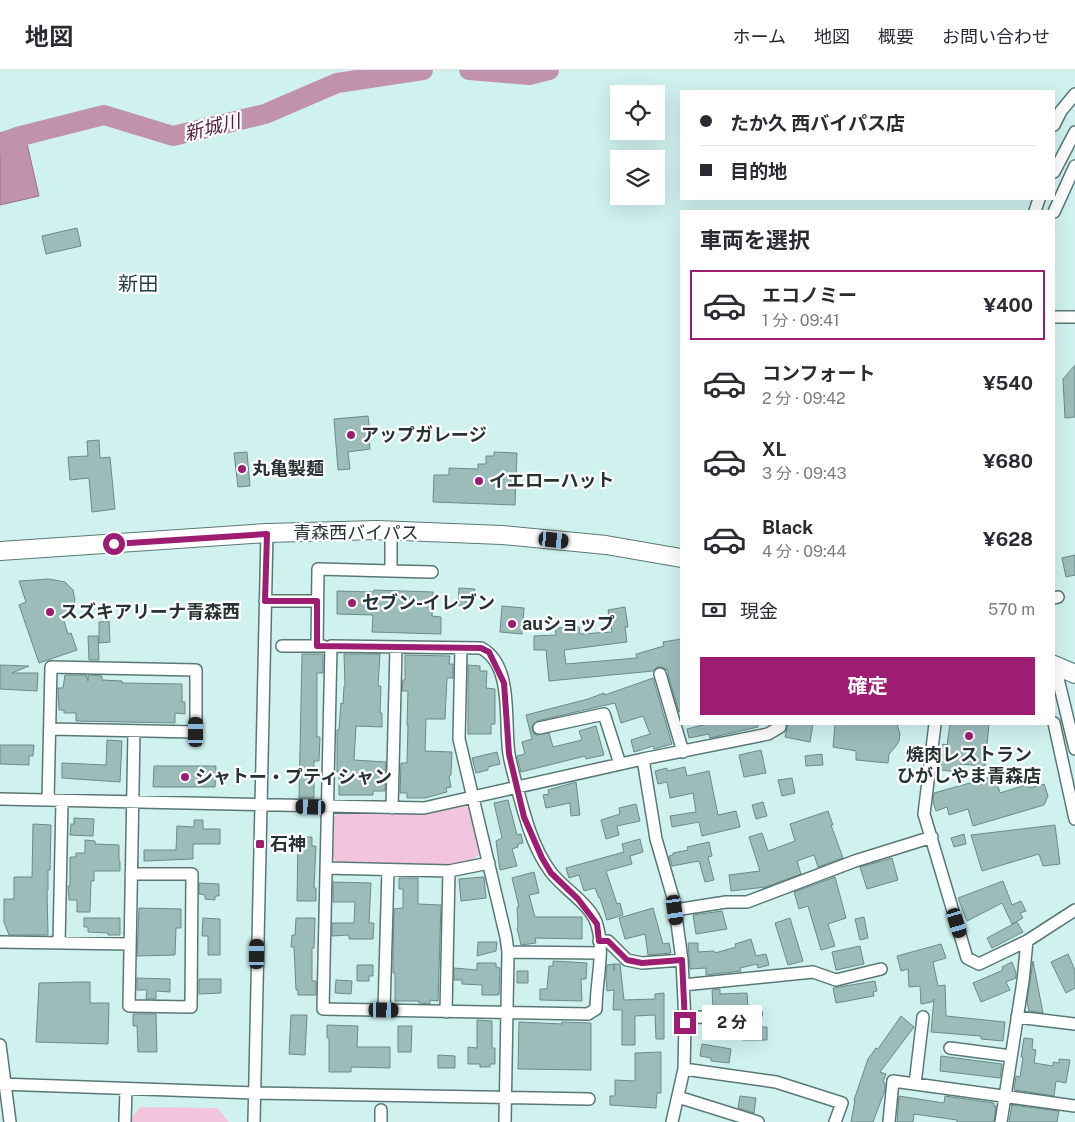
<!DOCTYPE html>
<html lang="ja">
<head>
<meta charset="utf-8">
<style>
	body { margin:0; font-family:"Public Sans","Noto Sans JP",sans-serif; background:#f2f2f3; color:#2b2b33; height:100vh; display:flex; flex-direction:column; font-size:19px; white-space:nowrap }
	* { box-sizing:border-box; margin:0 }
	p { font-size:16px; color:#7c7c81 }
	.icon { flex:none; width:28px; height:28px; fill:none; stroke:currentColor; stroke-width:2; stroke-linecap:round; stroke-linejoin:round }
	.map { position:relative; flex:1; overflow:hidden }
	.panel { position:absolute; left:680px; top:140px; width:375px; height:515px; display:flex; flex-direction:column; background:#fff; border-radius:0px; box-shadow:0 5px 20px #0002 }
	.panel>* { flex:none }
	.top-card { position:absolute; left:680px; top:20px; width:375px; height:110px; border-radius:0px; box-shadow:0 5px 20px #0002; display:grid; align-content:center; height:110px; padding:0 20px; background:#fff }
	.buttons { position:absolute; left:610px; top:15px; display:grid; gap:10px }
	.buttons a { display:grid; place-items:center; width:55px; height:55px; border-radius:0px; background:#fff; box-shadow:0 5px 20px #0002; font-size:25px }
	.end { position:absolute; width:22px; height:22px; margin:-11px; border:6px solid #9d1d72; background:#fff; box-shadow:0 0 0 2px #fff }
	.from { border-radius:50% }
	.bubble { position:absolute; height:35px; border-radius:0px; background:#fff; box-shadow:0 5px 20px #0002; font-size:16px; font-weight:700; line-height:35px; text-align:center }
	.car { position:absolute; width:15px; height:30px; margin:-15px -8px; border-radius:6px; box-shadow:0 0 4px 1px #0007; background:linear-gradient(#222 24%,#8ab4d8 0 40%,#222 0 76%,#8ab4d8 0 86%,#222 0) }
	.top-card b { display:flex; align-items:center; gap:18px; height:48px; font-size:19px }
	.top-card b+b { border-top:1px solid #e1e1e2 }
	.top-card i { width:12px; height:12px; background:#2b2b33 }
	ul { padding:0; list-style:none }
	li { display:flex; align-items:center; gap:15px; height:70px; margin:0 10px 8px; padding:0 10px; border:2px solid transparent; border-radius:0px }
	li div { flex:1 }
	li b { display:block; font-size:19px }
	li em { font-style:normal; font-weight:700 }
	li.on { border-color:#9d1d72 }
	li>.icon { width:45px; height:45px; stroke-width:1.5 }
	h2 { padding:0 20px; font-size:22px; line-height:60px }
	.pay { display:flex; align-items:center; gap:12px; height:55px; padding:0 20px; font-size:19px }
	.pay p { margin-inline-start:auto }
	.primary-button { display:flex; gap:10px; margin-top:auto; padding:10px 20px }
	.primary-button a { flex:1; height:58px; border-radius:0px; background:#9d1d72; color:#fff; font-size:20px; font-weight:700; line-height:58px; text-align:center }
	header { display:flex; align-items:center; gap:30px; box-sizing:border-box; height:70px; padding:0 25px; background:#fff; border-bottom:1px solid #e1e1e2 }
	header strong { font-size:24px }
	nav { display:flex; gap:28px; margin-inline-start:auto; font-size:18px }
	.map>svg:first-child { display:block }
</style>
</head>
<body>
<header>
<strong>地図</strong>
<nav><a>ホーム</a><a>地図</a><a>概要</a><a>お問い合わせ</a></nav>
</header>
<div class="map">
<svg width="1075" height="1052" viewBox="0 0 1075 1052">
	<rect width="100%" height="100%" fill="#d0f2ef"/>
	<path fill="#f3c4dd" d="M465,735L470,739L481,782L475,788L450,796L338,793L332,787V749L340,742L422,743Z
		M140,1037L217,1038L229,1052H131V1048Z"/>
	<path fill="#c192ab" stroke="#927687" d="M23,56L39,126L0,135V63Z"/>
	<g fill="none" stroke-linecap="round" stroke-linejoin="round">
		<path stroke="#c192ab" stroke-width="20" d="M469,0L529,5L549,0
			M0,74L17,67L104,45L173,66L265,44L337,13L423,0"/>
	</g>
	<path fill="#9bbcb9" stroke="#6b8a87" d="M77,158L81,176L46,184L42,166Z
		M1075,295V347L1065,348L1063,309Z
		M368,346L371,371H369L370,379L348,382L350,399L338,400L334,349Z
		M99,370L100,388L110,387L115,439L92,442L89,408L70,410L68,387L88,386L87,371Z
		M247,382L250,416L238,417L234,383Z
		M494,382L517,383L515,435L433,432L434,405H449V398L478,399V394H486V386H494Z
		M1075,485V505L1066,507L1062,488Z
		M49,509L65,512L73,520L75,530L73,536L63,548L68,564L71,563L77,580L39,593L19,535L26,532L19,511Z
		M459,518L475,519V528L467,527L466,536L458,535Z
		M374,520L433,522L432,546L441,547V564L372,562L373,545L337,544V521L373,522Z
		M502,536L524,538L522,564L500,562Z
		M625,537L628,557H625L627,572L564,580L566,594L637,588L636,584L664,576L663,572L681,569V641L679,642L668,604V600L661,597H657L653,601L549,611L546,580H534V566L556,565L555,558L579,557L580,564L612,562L608,540Z
		M109,551L110,572L99,573V552Z
		M88,566H98L99,590H89Z
		M323,584V603H317V667H320L319,691H314V728H299L302,584Z
		M344,584H380L378,616H381L380,643H382V657L356,656L354,690L386,692L385,721H373V725H339V702H337V660H339L341,633L343,634L344,616H345Z
		M405,585L450,586L449,594H453V608H447L445,649H426L425,681L452,682L451,705L449,706L451,717L446,718L447,722L425,728H407V723H400L401,693H407L408,655H407L408,621H402L403,610H405Z
		M0,595L29,596L12,603H38L37,621L0,619Z
		M468,595L480,596V601H487L486,618L495,619V654H491V664H468Z
		M65,605H86L88,611V605L102,606V610L122,611V613L182,614V632H185V644L175,643V653L76,651V643H64V640H59L58,618H63Z
		M653,608L672,674L654,679L653,676L634,682L631,670L650,664L643,646L621,653L615,633L537,651L532,656L533,663L536,665L549,663L553,677L582,670L579,661L596,656L604,685L586,689L585,686L521,702L517,686L525,684L522,672L532,669L526,645L588,629L604,623L605,625Z
		M707,654H758V657L710,668L709,664L689,668L687,659Z
		M788,654H813L810,672L785,667Z
		M835,654H897L900,664L899,671L896,676L889,684L888,693L856,690V681L833,677Z
		M950,654H989L985,696L960,694L959,702L941,700L943,674L947,675Z
		M107,670L122,671L120,712L62,708V693L106,695Z
		M0,675H34L33,686H29V695L0,694Z
		M761,680L766,703L744,707L739,685Z
		M497,682L500,694L488,697V700L476,703L472,688Z
		M822,684L823,695L806,696L805,686Z
		M154,696H216L215,717H153Z
		M685,697L687,706L709,701L718,745L736,741L740,757L702,766L699,752L672,757L670,746L696,742L693,723L670,728L667,712L658,714L655,701L667,698V701Z
		M995,706L1000,723L1029,714L1030,718L1044,714L1048,726L1044,735L973,756L968,739L949,745L947,737L936,741L933,732L934,723Z
		M792,708L795,723L782,726L778,710Z
		M576,712L580,745L571,746L570,733L546,738L543,725L549,724L548,720Z
		M508,730L517,765L521,764L523,773L518,774V777L512,779L517,796L500,800L496,771L502,768L494,733Z
		M763,732L767,746L756,749L752,735Z
		M636,734L640,751L617,756L619,765L606,769L601,750L620,744L619,738Z
		M828,741L833,755H831L843,788L818,797L814,785L797,791L801,804L766,817L731,821L729,805L760,801L749,767L762,763L768,781L795,771L790,754Z
		M74,748L94,749L93,766L70,765L71,754H74Z
		M194,750H203V759H220V774H193V789L144,791V780H176L177,756L194,757Z
		M33,754L51,755L50,800H48V820H47L48,865H9L4,852V829H14V807H32Z
		M1055,755L1060,794L1043,796L1039,784L982,801L971,765Z
		M964,764L966,774L954,777L951,768Z
		M298,767H312V776H316L314,818H316V831H297Z
		M640,769L643,782L630,786L632,794L606,801L617,834L620,833L623,845L607,850L600,828H599L595,818L584,821L579,805L569,808L566,798L624,782L622,774Z
		M85,770L95,771V774L119,775V791H120V801H94V811H91L90,842H77V830H69L68,816H70V787H76V783H85Z
		M709,772L712,786L708,787L714,810L705,812L699,791L672,796L669,786L673,785V783L688,780L687,777Z
		M892,788L898,810L867,819L860,797Z
		M534,802L539,823L529,825L535,847H582V869L535,868L536,873L521,875L517,858L518,857L517,837H519L512,808Z
		M484,807L486,828L461,831L459,809Z
		M835,807L846,848L828,854L835,876L821,880L808,836L799,839L794,822Z
		M399,808H418V834L441,835L438,931L430,930V934L419,933V931H395V903H393V886L394,839L403,838V819H399Z
		M1003,811L1012,835L1021,831L1026,841L1020,843L1023,848L1012,854L1002,833L967,851L958,828Z
		M333,812L371,813L369,853H374L373,869H349V865L332,866V853H354L355,832H333Z
		M199,813L219,814V826H215V830L205,829V825L199,824Z
		M139,838L181,839V858H176L175,885L137,886Z
		M653,838L663,874L669,873L671,883L648,885L645,864L625,869L619,848Z
		M722,841L727,859L696,864L693,845Z
		M864,847L868,868L860,870L855,849Z
		M84,848H120V865H108V863L88,862V857H84Z
		M203,848L220,849V885H208V866H202Z
		M296,848H315L314,878H312V911H316V925H298V920H296L294,877H291L292,865H295Z
		M790,848L803,891L788,895L775,853Z
		M1017,852L1023,862L992,878L987,868Z
		M751,869L756,886L766,884L769,895L758,898L757,894L740,898L741,901L706,905V898L690,899L688,873H698V882L714,881L715,883L736,877L735,874Z
		M478,872H497L496,881L477,886Z
		M941,874L946,888L933,892L938,916L945,915L946,946L1005,952L1003,971L981,969V966L931,962L934,929L932,932L921,934L920,916L909,917L908,899L901,901L897,886Z
		M860,876L864,894L836,900L832,882Z
		M1068,884L1075,900V918L1066,923L1051,892Z
		M553,891L587,893L586,909H581L582,931L540,930V919H547L549,896H553Z
		M1033,891L1043,943L1029,941L1027,932Z
		M1012,892L1016,903V908L1006,912L1010,920L981,932L973,913L1003,900L1002,897Z
		M477,893H496V897L500,898L499,925H482V915L462,914V910H454V898L477,900Z
		M614,894V901V894H620L624,930L655,929V924L664,923V969H656L655,945L635,946V975H622V940H613L614,920L607,921L606,909L607,895Z
		M357,895H373V906H369V911H357Z
		M517,901H528V913H517Z
		M137,908L170,909V922L156,921V929H146L147,920H137Z
		M199,909H221V923L199,924Z
		M336,910L352,911L351,924L335,923Z
		M875,911L877,921L873,922L874,926L836,933L833,918Z
		M80,912H90V933H109L108,974L36,972L39,913Z
		M720,919V924L747,923L748,937L713,939L712,920Z
		M133,944H156L157,982H138L137,956H133Z
		M291,945H307L305,985L289,984Z
		M901,946L914,957L880,1002L886,1004L883,1012L885,1013V1020L873,1052H851L855,1030H854L868,989L876,978L878,979Z
		M477,950L492,951V978H495V994H490V997H480V994H468V977L477,978Z
		M519,952L562,954V952L591,953V1000L518,999Z
		M327,955L358,956L357,977H390V998L351,997V1002H329V968H327Z
		M398,956H412L411,982H398Z
		M743,957H767V970H743Z
		M1024,968L1033,969L1032,979L1036,980L1034,993L1053,996V992L1059,993V989L1070,990L1066,1013L1056,1011L1054,1026L1015,1020L1014,1019L1016,1006L1020,1007L1023,987H1021Z
		M702,974L731,979L729,993L711,991V988L700,986Z
		M661,982V1023H657L656,1038L610,1035V1026H615V1010L635,1011V983Z
		M438,985L455,986V998H438Z
		M941,986L1002,994L1000,1008L940,1001Z
		M740,1026L756,1028L754,1043L738,1038Z
		M899,1026L944,1033L945,1026L994,1033V1036H996L994,1052H957V1050L914,1044L913,1052H897Z
		M1012,1035L1059,1041L1057,1052H1009Z"/>
	<g fill="none" stroke-linecap="round" stroke-linejoin="round">
		<defs>
			<path id="minor" d="M1054,55L1061,41L1075,24
				M1054,102L1075,62
				M1035,141L1039,129
				M1054,142L1075,96
				M1054,247H1075
				M391,501L432,502
				M1054,528L1058,527
				M265,531H317
				M282,576H323
				M317,576L318,499L391,501V461
				M331,576L481,578C514,595 504,653 509,684C510,691 512,698 514,706C523,739 530,773 550,801C563,819 591,834 597,855C605,882 596,911 596,939L588,944L323,939Z
				M461,578L459,669L506,867L508,882L505,1052
				M1054,592L1075,679
				M660,604L683,682
				M1054,653L1075,749
				M935,654L924,744L967,888L979,894L1027,871
				M539,658L604,644L620,694
				M0,729L424,738L643,689
				M48,730L51,597L196,600V662L50,659
				M392,738L396,578
				M326,798L449,801L489,793
				M131,804H192L191,937L129,936L134,661
				M675,840L726,832H747L855,791L932,767
				M599,871H608L627,890L642,893L682,890
				M0,872L130,874
				M59,873L62,731
				M508,882L599,883
				M683,915L813,902L836,910L881,899
				M384,940L388,800
				M446,942L449,801
				M1017,947L1075,954
				M685,948L756,944
				M0,975L10,1052
				M950,978L1011,986
				M684,999L776,1012L842,1033L835,1052
				M0,1014L255,1023L589,1029
				M915,1014L923,947
				M678,1027L758,1052
				M125,1052L126,1019
				M254,1052L267,463
				M381,1052V1040
				M672,1052L684,999L685,953L682,890L674,831L656,769L643,689L768,664L780,657V654
				M889,1052L893,1011L1075,1036
				M1001,1052L1023,911L1027,871L1075,840"/>
			<path id="highway" d="M0,481L267,463L377,460L502,465L606,475L681,488
				M1054,595L1075,604"/>
		</defs>
		<use href="#minor" stroke="#597875" stroke-width="14"/>
		<use href="#highway" stroke="#597875" stroke-width="20"/>
		<use href="#minor" stroke="#fff" stroke-width="11"/>
		<use href="#highway" stroke="#fff" stroke-width="18"/>
	</g>
	<g fill="none" stroke-linecap="round" stroke-linejoin="round">
		<path stroke="#9d1d72" stroke-width="6" d="M114,474L267,464L265,531H317V576L481,578L489,582L504,613L509,684L524,747L542,788L551,803L578,829L597,854L599,871H608L627,890L642,893L682,890L685,953"/>
	</g>
	<g fill="#9d1d72" stroke="#fff" stroke-width="2">
		<circle cx="351" cy="365" r="5"/>
		<circle cx="242" cy="399" r="5"/>
		<circle cx="479" cy="411" r="5"/>
		<circle cx="352" cy="533" r="5"/>
		<circle cx="50" cy="542" r="5"/>
		<circle cx="512" cy="554" r="5"/>
		<circle cx="969" cy="666" r="5"/>
		<circle cx="185" cy="707" r="5"/>
		<rect x="255" y="769" width="10" height="10" rx="2.5"/>
	</g>
	<g text-anchor="middle" stroke-width="4.5" stroke-linejoin="round" paint-order="stroke">
		<g font-size="18" font-weight="bold" fill="#263332" stroke="#fff" text-anchor="start">
			<text x="361" y="371">アップガレージ</text>
			<text x="252" y="405">丸亀製麺</text>
			<text x="489" y="417">イエローハット</text>
			<text x="362" y="539">セブン-イレブン</text>
			<text x="60" y="548">スズキアリーナ青森西</text>
			<text x="522" y="560">auショップ</text>
			<text x="969" y="691" text-anchor="middle">焼肉レストラン<tspan x="969" dy="21">ひがしやま青森店</tspan></text>
			<text x="195" y="713">シャトー・プティシャン</text>
			<text x="270" y="780">石神</text>
		</g>
		<g font-size="18" fill="#263332" stroke="#fff">
			<text x="356" y="469">青森西バイパス</text>
		</g>
		<g font-size="19" font-style="italic" fill="#551c3f" stroke="#fff">
			<text transform="translate(212 57) rotate(-14)" y="7">新城川</text>
		</g>
		<g font-size="20" fill="#274442" stroke="#fff">
			<text x="138" y="221">新田</text>
		</g>
	</g>
</svg>
<div class="buttons">
<a><svg class="icon" aria-label="locate" viewBox="0 0 24 24"><circle cx="12" cy="12" r="6"/><path d="M12 2v4M12 18v4M2 12h4M18 12h4"/></svg></a>
<a><svg class="icon" aria-label="layers" viewBox="0 0 24 24"><path d="M12 4l9 5-9 5-9-5zM3 14l9 5 9-5"/></svg></a>
</div>
<i class="end from" style="left:114px;top:474px"></i>
<i class="end" style="left:685px;top:953px"></i>
<div class="bubble" style="left:702px;top:935px;width:60px">2 分</div>
<i class="car" style="left:554px;top:470px;rotate:96deg"></i>
<i class="car" style="left:196px;top:662px;rotate:0deg"></i>
<i class="car" style="left:311px;top:737px;rotate:272deg"></i>
<i class="car" style="left:675px;top:840px;rotate:172deg"></i>
<i class="car" style="left:957px;top:853px;rotate:163deg"></i>
<i class="car" style="left:257px;top:884px;rotate:1deg"></i>
<i class="car" style="left:384px;top:940px;rotate:91deg"></i>
<div class="top-card">
<b><i class="from"></i>たか久 西バイパス店</b>
<b><i></i>目的地</b>
</div>
<section class="panel">
<h2>車両を選択</h2>
<ul>
<li class="on"><svg class="icon" aria-label="car" viewBox="0 0 24 24"><path d="M5 17H2v-5l4-1 3-4h7l3 4 3 1v5h-3M9 17h6M6 11h13"/><circle cx="7" cy="17" r="2"/><circle cx="17" cy="17" r="2"/></svg><div><b>エコノミー</b><p>1 分 · 09:41</p></div><em>¥400</em></li>
<li><svg class="icon" aria-label="car" viewBox="0 0 24 24"><path d="M5 17H2v-5l4-1 3-4h7l3 4 3 1v5h-3M9 17h6M6 11h13"/><circle cx="7" cy="17" r="2"/><circle cx="17" cy="17" r="2"/></svg><div><b>コンフォート</b><p>2 分 · 09:42</p></div><em>¥540</em></li>
<li><svg class="icon" aria-label="car" viewBox="0 0 24 24"><path d="M5 17H2v-5l4-1 3-4h7l3 4 3 1v5h-3M9 17h6M6 11h13"/><circle cx="7" cy="17" r="2"/><circle cx="17" cy="17" r="2"/></svg><div><b>XL</b><p>3 分 · 09:43</p></div><em>¥680</em></li>
<li><svg class="icon" aria-label="car" viewBox="0 0 24 24"><path d="M5 17H2v-5l4-1 3-4h7l3 4 3 1v5h-3M9 17h6M6 11h13"/><circle cx="7" cy="17" r="2"/><circle cx="17" cy="17" r="2"/></svg><div><b>Black</b><p>4 分 · 09:44</p></div><em>¥628</em></li>
</ul>
<div class="pay"><svg class="icon" aria-label="cash" viewBox="0 0 24 24"><path d="M3 7h18v10H3z"/><circle cx="12" cy="12" r="2"/></svg>現金<p>570 m</p></div>
<div class="primary-button"><a>確定</a></div>
</section>
</div>
</body>
</html>
